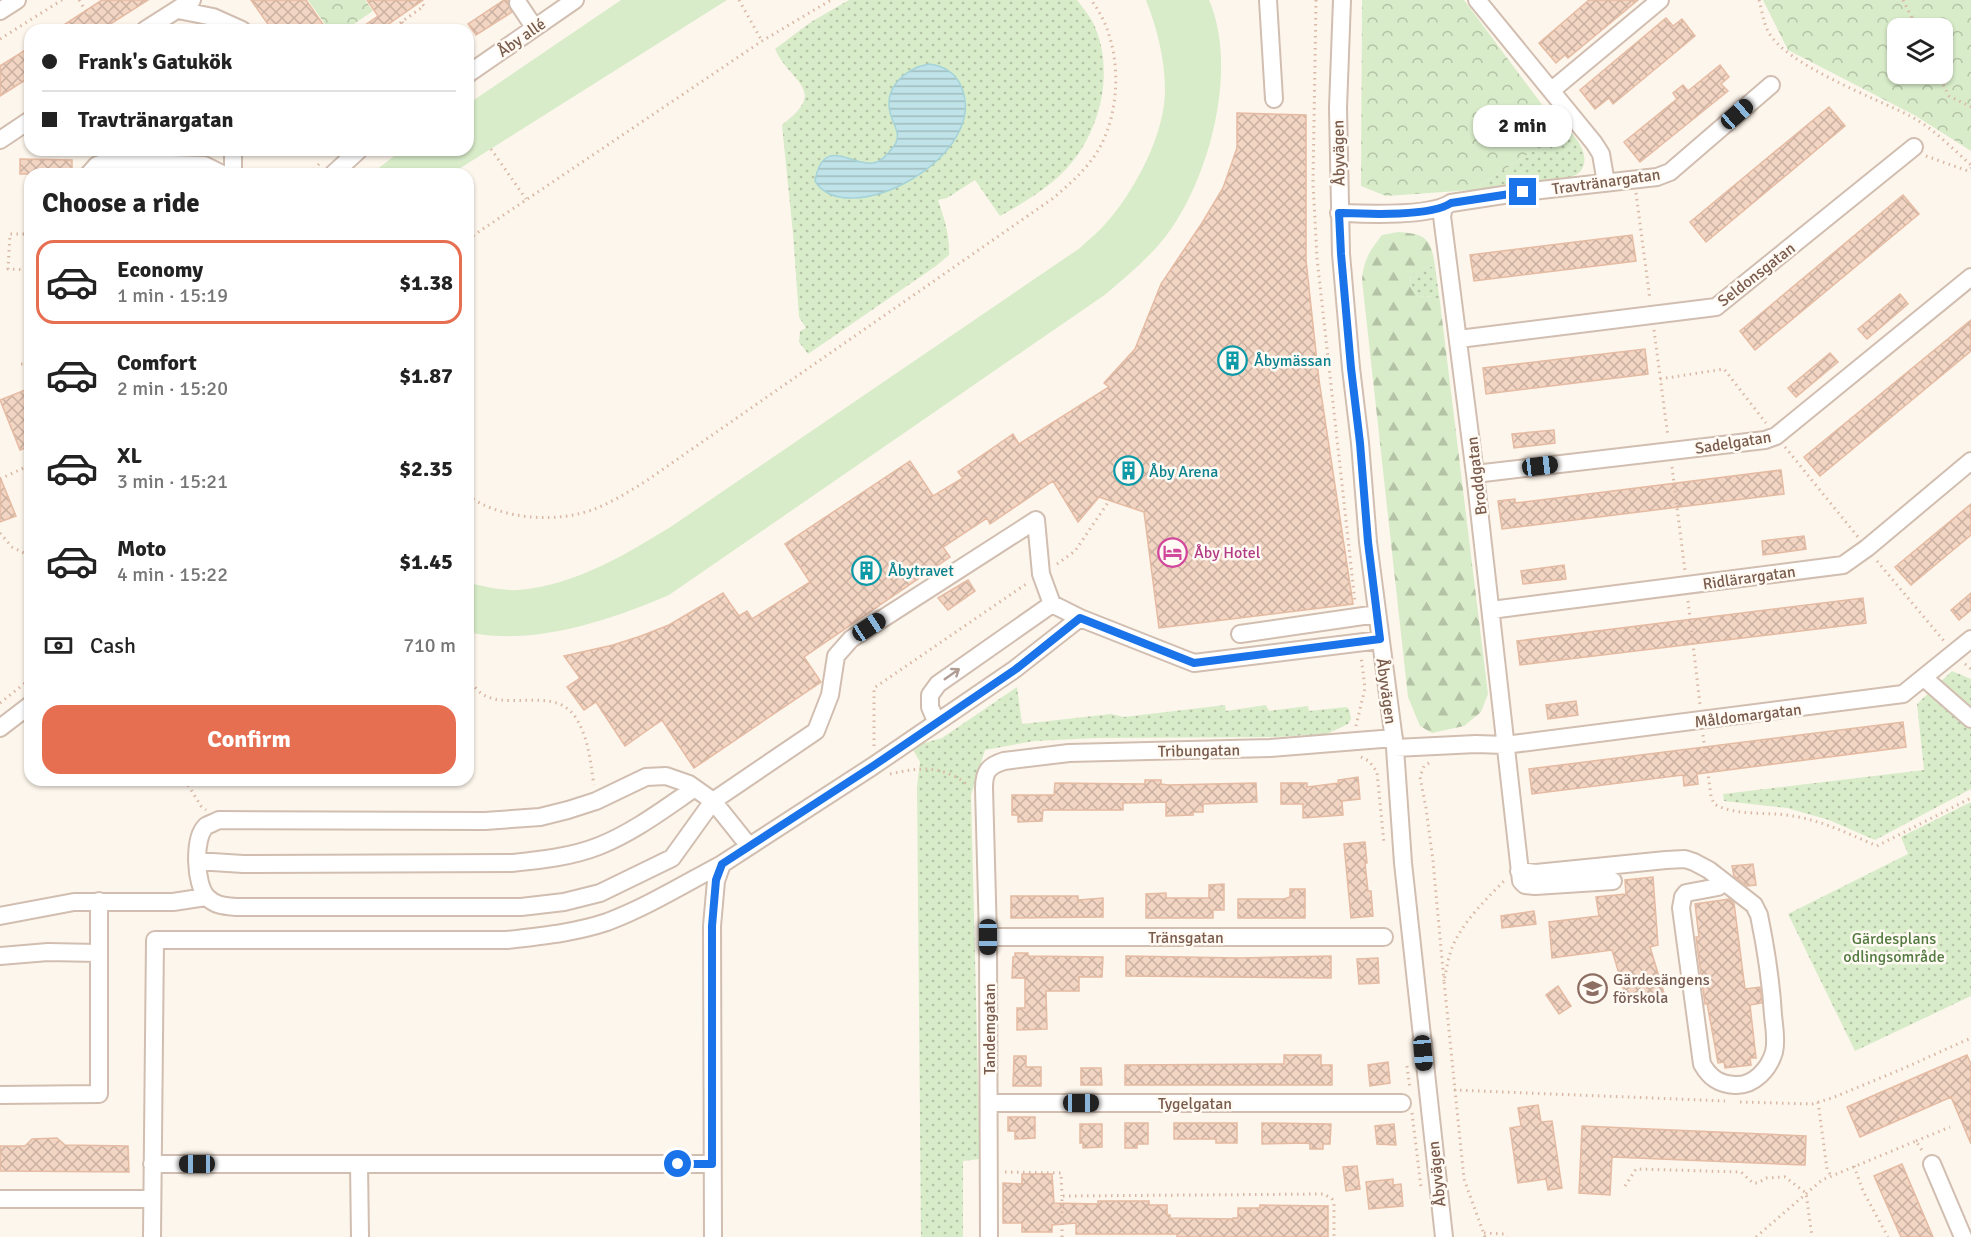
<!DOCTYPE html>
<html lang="en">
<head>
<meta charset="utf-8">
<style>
	body { margin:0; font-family:Signika,sans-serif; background:#f6f6f6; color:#222; height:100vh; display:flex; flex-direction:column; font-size:22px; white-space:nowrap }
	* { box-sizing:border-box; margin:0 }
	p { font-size:20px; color:#767676 }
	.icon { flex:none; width:33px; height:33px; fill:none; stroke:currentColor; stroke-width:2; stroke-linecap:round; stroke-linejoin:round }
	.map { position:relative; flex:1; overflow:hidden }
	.panel { position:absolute; left:24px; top:168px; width:450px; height:618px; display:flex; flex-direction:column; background:#fff; border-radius:18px; box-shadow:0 2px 4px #0004 }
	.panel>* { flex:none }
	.top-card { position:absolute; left:24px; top:24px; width:450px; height:132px; border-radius:18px; box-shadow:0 2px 4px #0004; display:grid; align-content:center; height:132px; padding:0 18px; background:#fff }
	.controls { position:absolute; left:1887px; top:18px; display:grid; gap:12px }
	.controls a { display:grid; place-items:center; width:66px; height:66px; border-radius:12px; background:#fff; box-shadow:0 2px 4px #0004; font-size:30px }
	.end { position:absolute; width:27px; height:27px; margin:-14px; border:8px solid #1a73e8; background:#fff; box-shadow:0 0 0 3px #fff }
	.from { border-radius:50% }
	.bubble { position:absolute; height:42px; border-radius:18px; background:#fff; box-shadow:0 2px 4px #0004; font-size:20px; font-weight:700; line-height:42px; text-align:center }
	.car { position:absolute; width:18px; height:36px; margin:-18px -9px; border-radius:8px; box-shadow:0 0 4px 2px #0007; background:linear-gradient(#222 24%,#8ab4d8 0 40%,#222 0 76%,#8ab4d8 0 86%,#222 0) }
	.top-card b { display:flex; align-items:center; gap:21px; height:57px; font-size:22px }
	.top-card b+b { border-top:2px solid #e0e0e0 }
	.top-card i { width:15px; height:15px; background:#222 }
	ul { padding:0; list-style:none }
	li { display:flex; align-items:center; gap:18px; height:84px; margin:0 12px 9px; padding:0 6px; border:3px solid transparent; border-radius:18px }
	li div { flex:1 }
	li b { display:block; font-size:22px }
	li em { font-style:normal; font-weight:700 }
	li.current { border-color:#e76f51 }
	li>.icon { width:54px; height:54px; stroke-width:1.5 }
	h2 { padding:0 18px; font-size:27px; line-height:72px }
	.pay { display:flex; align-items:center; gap:15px; height:66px; padding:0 18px; font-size:22px }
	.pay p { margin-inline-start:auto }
	.button { display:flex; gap:12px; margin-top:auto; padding:12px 18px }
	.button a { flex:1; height:69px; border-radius:18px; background:#e76f51; color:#fff; font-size:24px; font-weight:700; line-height:69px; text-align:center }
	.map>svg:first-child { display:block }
</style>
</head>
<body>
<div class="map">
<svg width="1971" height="1237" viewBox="0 0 1971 1237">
	<defs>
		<pattern id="grass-dots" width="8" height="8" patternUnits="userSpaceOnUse" patternTransform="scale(1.5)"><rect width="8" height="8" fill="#d8ecc9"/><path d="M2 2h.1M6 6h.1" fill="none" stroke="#b4c2a5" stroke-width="1.8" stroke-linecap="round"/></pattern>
		<pattern id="forest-firs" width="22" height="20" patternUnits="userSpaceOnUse" patternTransform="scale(1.5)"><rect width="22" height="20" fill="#d8ecc9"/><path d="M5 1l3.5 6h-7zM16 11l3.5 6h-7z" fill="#b4c2a5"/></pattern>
		<pattern id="park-crowns" width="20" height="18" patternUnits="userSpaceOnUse" patternTransform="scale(1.5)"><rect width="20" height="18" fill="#d8ecc9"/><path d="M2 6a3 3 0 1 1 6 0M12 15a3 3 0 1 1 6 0" fill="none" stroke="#b4c2a5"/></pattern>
		<pattern id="water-rules" width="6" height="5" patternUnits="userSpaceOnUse" patternTransform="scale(1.5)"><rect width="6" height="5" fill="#bfe3e8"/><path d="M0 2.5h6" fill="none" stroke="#a0bbbe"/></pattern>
		<pattern id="building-cross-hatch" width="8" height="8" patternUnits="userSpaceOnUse" patternTransform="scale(1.5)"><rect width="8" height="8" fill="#f3d5c3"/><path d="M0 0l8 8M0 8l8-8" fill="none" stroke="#cab0a1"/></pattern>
	</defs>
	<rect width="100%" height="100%" fill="#fdf6ec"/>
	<path fill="url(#grass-dots)" d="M849,0H1077C1083,8 1091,17 1095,27C1116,77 1098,142 1057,178C1040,193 1020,205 1000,216L975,180L947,198L938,200C944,218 950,235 949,255L936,266L808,354L799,342L800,331L806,328L799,317L793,234L782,125C829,89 791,84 775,49L811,22Z
		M1543,106C1557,119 1598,149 1580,172C1577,175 1571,177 1568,179L1472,190L1533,151Z
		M1435,266L1440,302L1434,297L1418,296L1412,289L1410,275L1422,269Z
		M1952,671L1971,679V789L1875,840L1829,820L1787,808L1724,801L1723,794L1924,770L1917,704Z
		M1017,687L1022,724L1111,714L1124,717L1225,705L1226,711L1266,705L1269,711L1308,706L1309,711L1346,707L1349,709L1351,719L1348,724L1327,734L1276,737L1097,738L1034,741L985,750L971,795L980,1159L963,1161V1237H921L917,787L920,762L913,750L921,744L942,738Z
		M1971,802V996L1855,1051L1788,914L1908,854L1901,837Z"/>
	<path fill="url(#forest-firs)" d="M1398,232C1426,234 1431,238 1435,266L1422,269L1410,276L1412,289L1418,296L1434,297L1440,302L1488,694L1481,712L1464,726L1432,733L1420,726L1408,697L1362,280C1364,259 1369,252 1382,235Z"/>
	<path fill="url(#park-crowns)" fill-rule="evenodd" d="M308,0H365L373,11L345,30H329Z
		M1362,0H1464L1543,106L1533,151L1472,190L1386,196L1361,186Z
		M1763,0H1971V151L1916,116L1788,50ZM1942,28V74H1898V28Z"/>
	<path fill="#d8ecc9" d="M621,0H727L451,174H371L402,150H468V104Z
		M1146,0H1209C1238,66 1211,172 1171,229C1153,255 1129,274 1106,294L669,595C611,620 531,647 468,632V583C484,586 502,591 519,590C575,585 625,555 672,526L1080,248C1089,239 1099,232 1107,222C1135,190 1165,134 1165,90C1165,59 1157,28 1146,0Z"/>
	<path fill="url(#water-rules)" stroke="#a5d3da" stroke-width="1.5" d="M929,64C944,66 955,72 961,86C992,156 847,233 815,181C823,135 851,166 873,163C882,162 888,153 894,146C903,134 892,124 890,112C884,86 907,68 929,64Z"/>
	<path fill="url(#building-cross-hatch)" stroke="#e6bba3" stroke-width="1.5" d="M102,0H148L101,30H56Z
		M251,0H306L327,30H272Z
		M367,0H423L380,30H358L378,16Z
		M504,0H508V4L512,12L476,35L468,24Z
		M1589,0H1638L1568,58L1565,55L1556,63L1539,43Z
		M1666,18L1673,26L1682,19L1695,36L1613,104L1609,98L1595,109L1580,90Z
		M30,47V77L0,96V66Z
		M1720,65L1729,77L1721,84L1728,91L1640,162L1624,142L1677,99L1673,93L1683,85L1688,91Z
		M1829,107L1845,126L1706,242L1690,222Z
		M1237,113L1306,115V260L1319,380L1353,604L1159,628L1144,512L1099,497L1078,522L1053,481L990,524L987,518L943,547L950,557L804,657L821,682L694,768L662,720L625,746L596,702L584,710L567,687L580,678L564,656L613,645L641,636L669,625L723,593L739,616L747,611L752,619L810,582L785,544L910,461L933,496L963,478L958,472L1013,434L1019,444L1109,387L1104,383L1135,349L1161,284L1202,223L1223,188L1237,148Z
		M20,159L72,160V174H20Z
		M1903,195L1919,214L1755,350L1740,331Z
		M1632,235L1636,261L1474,281L1470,255Z
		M1900,294L1908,304L1867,339L1858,329Z
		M1971,320V351L1820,476L1804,457Z
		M1645,349L1648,374L1486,394L1483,368Z
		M1830,353L1838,362L1796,397L1788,388Z
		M30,388V446L20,450L0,400Z
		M1554,430L1555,443L1514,448L1512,434Z
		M1781,470L1784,494L1502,529L1498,501L1515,499V503Z
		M0,477L16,516L0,522Z
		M1971,504V535L1911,585L1895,567Z
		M1804,536L1806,549L1763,555L1762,541Z
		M1564,565L1566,579L1523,584L1521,571Z
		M968,580L975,591L948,610L938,598Z
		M1971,593V610L1959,620L1951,610Z
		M1863,598L1866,623L1520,665L1517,641Z
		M1576,701L1578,715L1548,719L1546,705Z
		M1903,722L1906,747L1697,774L1698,784L1684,786L1683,775L1532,794L1529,769Z
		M1358,777L1360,799L1342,801L1343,815L1303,818V804H1281V783H1307V787L1339,783L1338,780Z
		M1145,780H1161V784L1168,785L1256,783L1257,802L1203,804V812H1193V815L1166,816V802L1123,803V810H1043L1042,821L1018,822V815H1012V795H1054L1055,783L1145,784Z
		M1365,842L1367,863H1365L1368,891H1371L1373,916L1351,918L1344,844Z
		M1753,864L1756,885L1747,886L1734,876L1732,866Z
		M1653,877L1658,945L1650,947L1664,993L1628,1004L1612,950L1552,958L1549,922L1599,916L1596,897L1626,894L1625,880Z
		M1224,884V910H1213V918H1146V894L1166,893V898H1209V885Z
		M1290,889H1305V918H1238V899H1284L1290,897Z
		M1011,896H1078V900L1103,898V917L1011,918Z
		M1729,899L1734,903L1745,989L1760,987L1762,1003L1750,1005L1756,1058H1750L1751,1065L1725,1068L1724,1062L1718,1063L1707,1003L1705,1004L1696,937H1699L1695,904Z
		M1534,911L1536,924L1502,928L1501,916Z
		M1015,953H1028V956L1103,957L1102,977H1079V991H1046L1047,1029L1017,1030V1008H1025V978H1012L1013,957H1015Z
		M1126,956L1240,958L1331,956V978L1126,976Z
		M1378,958L1379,983L1359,984L1357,959Z
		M1558,986L1571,1006L1559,1014L1546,995Z
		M1284,1055H1321V1065H1332V1085H1125V1065L1284,1064Z
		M1967,1055L1971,1064V1144L1951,1097L1860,1137L1847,1107Z
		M1014,1056H1026V1067H1041V1086H1013Z
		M1388,1062L1390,1083L1370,1086L1368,1065Z
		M1081,1068H1101L1102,1085H1081Z
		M1538,1105L1541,1122L1552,1121L1562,1188L1548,1190L1546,1179L1518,1183L1510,1128L1521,1126L1518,1108Z
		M1008,1117H1035V1138L1015,1139V1131H1008Z
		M1125,1123H1148V1144H1137V1148H1125Z
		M1174,1123H1237V1143H1216V1139H1174Z
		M1262,1123L1331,1124L1330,1144H1323V1149H1310V1144L1307,1143L1262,1144Z
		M1080,1124H1102V1147L1083,1148V1143H1080Z
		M1394,1124L1396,1145L1377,1144L1375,1126Z
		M1582,1126L1806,1136L1805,1165L1612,1157L1610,1195L1579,1193Z
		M57,1138L65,1145L128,1146L129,1172L0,1171V1146H25L32,1139Z
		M1902,1164L1933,1237H1901L1874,1176Z
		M1357,1166L1360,1189L1346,1191L1343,1167Z
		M1022,1174H1052L1054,1203L1098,1204V1201H1149V1205H1167V1215H1170V1218L1233,1219V1218H1238V1208H1260V1205L1328,1206V1237H1177V1234H1076V1223L1052,1225V1232H1022V1223H1003V1183L1022,1184Z
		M1393,1179V1185L1401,1184L1403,1206L1369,1209L1366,1182Z"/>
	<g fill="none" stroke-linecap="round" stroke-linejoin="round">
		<defs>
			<path id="minor" d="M1268,0L1274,99
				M1342,0L1338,108L1341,254L1351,368L1360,443L1368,542L1395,748L1403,863L1444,1237
				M1477,0L1594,143L1601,154L1606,183
				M518,3L534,27
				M178,10L213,17L242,30
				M0,11L17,0
				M145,30L192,0
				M468,74L575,0
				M1552,90L1660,0
				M0,140L30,120
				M233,150V174
				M89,174L97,165L106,162L204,165L222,174
				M333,174L359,150
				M1444,207L1442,216L1475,474L1521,881L1525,885L1535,886L1613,881
				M1339,213C1365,214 1430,217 1451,203L1523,192L1657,177L1670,172L1771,85
				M1459,339L1716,307L1914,147
				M1475,474L1765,440L1776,436L1971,277
				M1491,610L1843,565L1867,548L1971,461
				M1240,634L1377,614
				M1924,678L1971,719
				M936,721L930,707V695L938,684L1052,604L1080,618
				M0,728L30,705
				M1395,748L1476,744L1505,745L1903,694L1971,639
				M749,846L713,801L689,784L666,776L646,777L596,801L568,810L540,817L485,821L219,820C215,822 210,824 206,826C193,838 195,885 207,897C215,906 226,906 237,907H521L564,902L600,893L672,858L713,801L816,731L830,695L836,656L851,639L1036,520L1041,574L1052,604
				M197,861L243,864L512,863C541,860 571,857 599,846C634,832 664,809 695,788
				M1519,871L1536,873L1666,860L1685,859L1694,862L1709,870L1754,905L1759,915C1766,949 1771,981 1773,1015C1774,1027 1777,1040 1774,1052C1769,1069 1754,1086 1735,1085C1719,1084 1710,1078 1702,1064L1681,908L1683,897L1686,893L1718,887L1723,883
				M0,916L74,902H173L206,897
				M988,937H1384
				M0,956L48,952L98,953
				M0,1095L99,1094V901
				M989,1103H1402
				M152,1164H712
				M359,1164L360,1237
				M1932,1164L1963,1237
				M0,1199H151
				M152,1237L155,940H507C541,936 574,933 607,922C647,907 684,884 722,864
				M713,1237L712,926L716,881L722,864L873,766L1015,669L1080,618L1194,663L1380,640
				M989,1237L988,937L984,788C984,772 988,766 1004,761L1069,753L1270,748L1394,738"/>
		</defs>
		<use href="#minor" stroke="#d1beb0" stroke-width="20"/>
		<path stroke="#d9b8a5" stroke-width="3" stroke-dasharray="1.5 4.5" stroke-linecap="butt" d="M79,0L98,30
			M739,0L762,41
			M1316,0L1313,183L1317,258L1355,602
			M1759,0C1762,10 1763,22 1768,31C1785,65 1876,98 1910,116C1933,128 1952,148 1971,165
			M1903,0L1917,28
			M402,22L408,30
			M355,30L362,25L365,30
			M390,30L424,6L419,0
			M0,39L62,0
			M1938,74L1949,96L1971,107
			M491,149L526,199
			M1926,156L1968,171L1971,168
			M310,174L319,164
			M1636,193L1650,300
			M30,234H10L8,269L30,270
			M468,239L762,41L831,0
			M1654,330L1668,437
			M21,364H30
			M1660,379L1724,369L1766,423
			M1785,447L1858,537
			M1672,467L1685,571
			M0,479L30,465
			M468,496C503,520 558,524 597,508C614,501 630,491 646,481L1052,199C1070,184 1087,169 1099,149C1123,106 1122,39 1091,0
			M0,533L12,547L30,556
			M1877,561L1944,641
			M1057,564L1075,551L1109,501
			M1688,601L1700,705
			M468,634V632
			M1965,664L1971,669
			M468,671C482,728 550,677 576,718C589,739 590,761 594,785
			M0,703L30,679
			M1356,726L1365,688L1361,656
			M1703,735L1711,796L1714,804C1738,817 1767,811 1793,816C1823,821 1849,834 1877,846L1971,798
			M874,746V688L1029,582
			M1361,757L1369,761L1377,772L1384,844
			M1429,763L1424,766L1420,777L1426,808L1433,861L1444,981
			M890,774C921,767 942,765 968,785
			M185,780L201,806L206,810
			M1407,1066L1410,1089
			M1454,1090L1725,1101
			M1740,1102L1812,1104L1832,1098L1902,1069L1971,1038
			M1818,1102L1827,1169L1831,1176
			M1412,1113L1421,1187
			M1916,1141L1950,1127
			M1854,1166L1863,1191L1888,1237
			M1005,1172L1061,1173L1062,1196
			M1625,1186L1636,1169L1741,1172L1753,1183H1758L1766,1178L1785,1177L1806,1193L1812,1237
			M1484,1233L1504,1234L1507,1237
			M1062,1237V1196L1324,1194L1332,1199L1334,1204V1237
			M1485,1237L1464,1179L1444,981C1447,967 1449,951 1456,939C1468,917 1488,897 1505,880
			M1756,1237L1822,1180L1916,1141L1923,1152"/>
		<use href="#minor" stroke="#fff" stroke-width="16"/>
	</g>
	<defs><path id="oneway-shaft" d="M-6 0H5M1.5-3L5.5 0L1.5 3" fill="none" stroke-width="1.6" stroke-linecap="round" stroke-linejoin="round" transform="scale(1.5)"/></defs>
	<use stroke="#af9d94" href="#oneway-shaft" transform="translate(952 674) rotate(-35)"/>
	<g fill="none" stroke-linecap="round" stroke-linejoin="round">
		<path stroke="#1a73e8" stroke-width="8" d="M678,1164H712V926L716,880L722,864L873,766L1016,669L1080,618L1194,663L1380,639L1368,542L1360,443L1351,368L1341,254L1339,213C1366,214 1430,217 1451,203L1523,192"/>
	</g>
	<defs>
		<symbol id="building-ring" viewBox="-11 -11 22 22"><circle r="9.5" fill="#fffaf3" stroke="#0f9aa8" stroke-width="1.5"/><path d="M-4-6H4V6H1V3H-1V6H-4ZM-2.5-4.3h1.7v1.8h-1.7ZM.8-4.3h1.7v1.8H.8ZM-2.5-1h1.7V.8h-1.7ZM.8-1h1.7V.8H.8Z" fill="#0f9aa8"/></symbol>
		<symbol id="hotel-ring" viewBox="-11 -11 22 22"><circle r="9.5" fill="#fffaf3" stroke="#d1479c" stroke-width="1.5"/><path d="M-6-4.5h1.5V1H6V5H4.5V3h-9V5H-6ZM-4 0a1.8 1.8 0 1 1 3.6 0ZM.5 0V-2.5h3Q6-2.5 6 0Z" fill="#d1479c"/></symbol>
		<symbol id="school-ring" viewBox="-11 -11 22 22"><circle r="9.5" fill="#fffaf3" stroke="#8d6e63" stroke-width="1.5"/><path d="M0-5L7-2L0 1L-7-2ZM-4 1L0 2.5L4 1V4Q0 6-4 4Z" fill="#8d6e63"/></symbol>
	</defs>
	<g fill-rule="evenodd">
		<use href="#building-ring" x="1216" y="344" width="33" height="33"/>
		<use href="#building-ring" x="1112" y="454" width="33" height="33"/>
		<use href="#hotel-ring" x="1156" y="536" width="33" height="33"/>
		<use href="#building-ring" x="850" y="554" width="33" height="33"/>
		<use href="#school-ring" x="1576" y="972" width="33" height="33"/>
	</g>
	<g text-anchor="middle" stroke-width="5" stroke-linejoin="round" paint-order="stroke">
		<g font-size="16" fill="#7a5c4d" stroke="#fffaf3">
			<text transform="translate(521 37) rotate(-35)" y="6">Åby allé</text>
			<text transform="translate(1338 153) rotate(-91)" y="6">Åbyvägen</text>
			<text transform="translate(1606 181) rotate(-8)" y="6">Travtränargatan</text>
			<text transform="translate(1756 274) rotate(-38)" y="6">Seldonsgatan</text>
			<text transform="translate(1733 442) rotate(-9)" y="6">Sadelgatan</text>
			<text transform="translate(1476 476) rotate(-97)" y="6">Broddgatan</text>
			<text transform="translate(1749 577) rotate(-8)" y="6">Ridlärargatan</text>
			<text transform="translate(1387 691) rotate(82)" y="6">Åbyvägen</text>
			<text transform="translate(1748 715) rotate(-7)" y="6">Måldomargatan</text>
			<text transform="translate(1199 750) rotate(-1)" y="6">Tribungatan</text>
			<text x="1186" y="943">Tränsgatan</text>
			<text transform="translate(989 1029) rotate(-90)" y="6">Tandemgatan</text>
			<text x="1195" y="1109">Tygelgatan</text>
			<text transform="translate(1436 1174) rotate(-96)" y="6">Åbyvägen</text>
		</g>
		<g font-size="16" fill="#0d838f" stroke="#fffaf3" text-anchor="start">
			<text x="1254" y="366">Åbymässan</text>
			<text x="1149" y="477">Åby Arena</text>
			<text x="888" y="576">Åbytravet</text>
		</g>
		<g font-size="16" fill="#b23c85" stroke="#fffaf3" text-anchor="start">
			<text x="1194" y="558">Åby Hotel</text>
		</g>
		<g font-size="16" fill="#537a41" stroke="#fffaf3">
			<text x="1894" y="944">Gärdesplans<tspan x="1894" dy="18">odlingsområde</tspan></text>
		</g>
		<g font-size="16" fill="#785e54" stroke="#fffaf3" text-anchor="start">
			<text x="1613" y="985">Gärdesängens<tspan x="1613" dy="18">förskola</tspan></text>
		</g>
	</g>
</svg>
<div class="controls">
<a><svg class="icon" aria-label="layers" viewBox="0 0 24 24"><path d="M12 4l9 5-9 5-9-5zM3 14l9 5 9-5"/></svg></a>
</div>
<i class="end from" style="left:678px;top:1164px"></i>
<i class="end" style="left:1523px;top:192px"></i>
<div class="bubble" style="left:1473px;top:105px;width:99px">2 min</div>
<i class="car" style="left:1737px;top:114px;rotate:49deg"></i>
<i class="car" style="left:1540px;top:466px;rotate:83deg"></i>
<i class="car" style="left:869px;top:627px;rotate:57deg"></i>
<i class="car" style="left:988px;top:937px;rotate:180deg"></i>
<i class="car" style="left:1423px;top:1053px;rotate:175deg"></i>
<i class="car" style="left:1081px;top:1103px;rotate:90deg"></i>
<i class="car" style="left:197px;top:1164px;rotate:270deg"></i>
<div class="top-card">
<b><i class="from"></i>Frank's Gatukök</b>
<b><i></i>Travtränargatan</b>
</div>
<section class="panel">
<h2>Choose a ride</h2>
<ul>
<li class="current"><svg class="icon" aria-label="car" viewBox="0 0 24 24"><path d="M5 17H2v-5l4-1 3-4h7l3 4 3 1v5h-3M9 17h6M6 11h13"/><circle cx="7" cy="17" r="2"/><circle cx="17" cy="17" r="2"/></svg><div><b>Economy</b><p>1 min · 15:19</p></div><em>$1.38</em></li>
<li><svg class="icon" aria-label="car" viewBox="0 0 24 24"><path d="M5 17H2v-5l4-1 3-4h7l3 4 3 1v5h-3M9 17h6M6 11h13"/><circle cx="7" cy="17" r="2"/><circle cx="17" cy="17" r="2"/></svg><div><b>Comfort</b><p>2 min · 15:20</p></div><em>$1.87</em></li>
<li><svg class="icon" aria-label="car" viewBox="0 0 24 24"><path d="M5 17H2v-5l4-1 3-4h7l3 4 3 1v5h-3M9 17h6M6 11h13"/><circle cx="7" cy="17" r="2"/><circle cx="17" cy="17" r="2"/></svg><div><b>XL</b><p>3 min · 15:21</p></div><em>$2.35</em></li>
<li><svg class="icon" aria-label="car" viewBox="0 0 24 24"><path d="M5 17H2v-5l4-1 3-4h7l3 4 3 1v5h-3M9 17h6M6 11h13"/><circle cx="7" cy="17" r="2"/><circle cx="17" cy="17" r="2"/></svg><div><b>Moto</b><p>4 min · 15:22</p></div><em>$1.45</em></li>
</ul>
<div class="pay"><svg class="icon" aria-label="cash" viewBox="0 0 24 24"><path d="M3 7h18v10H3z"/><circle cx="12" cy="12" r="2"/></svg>Cash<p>710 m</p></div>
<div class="button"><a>Confirm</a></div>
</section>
</div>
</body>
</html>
